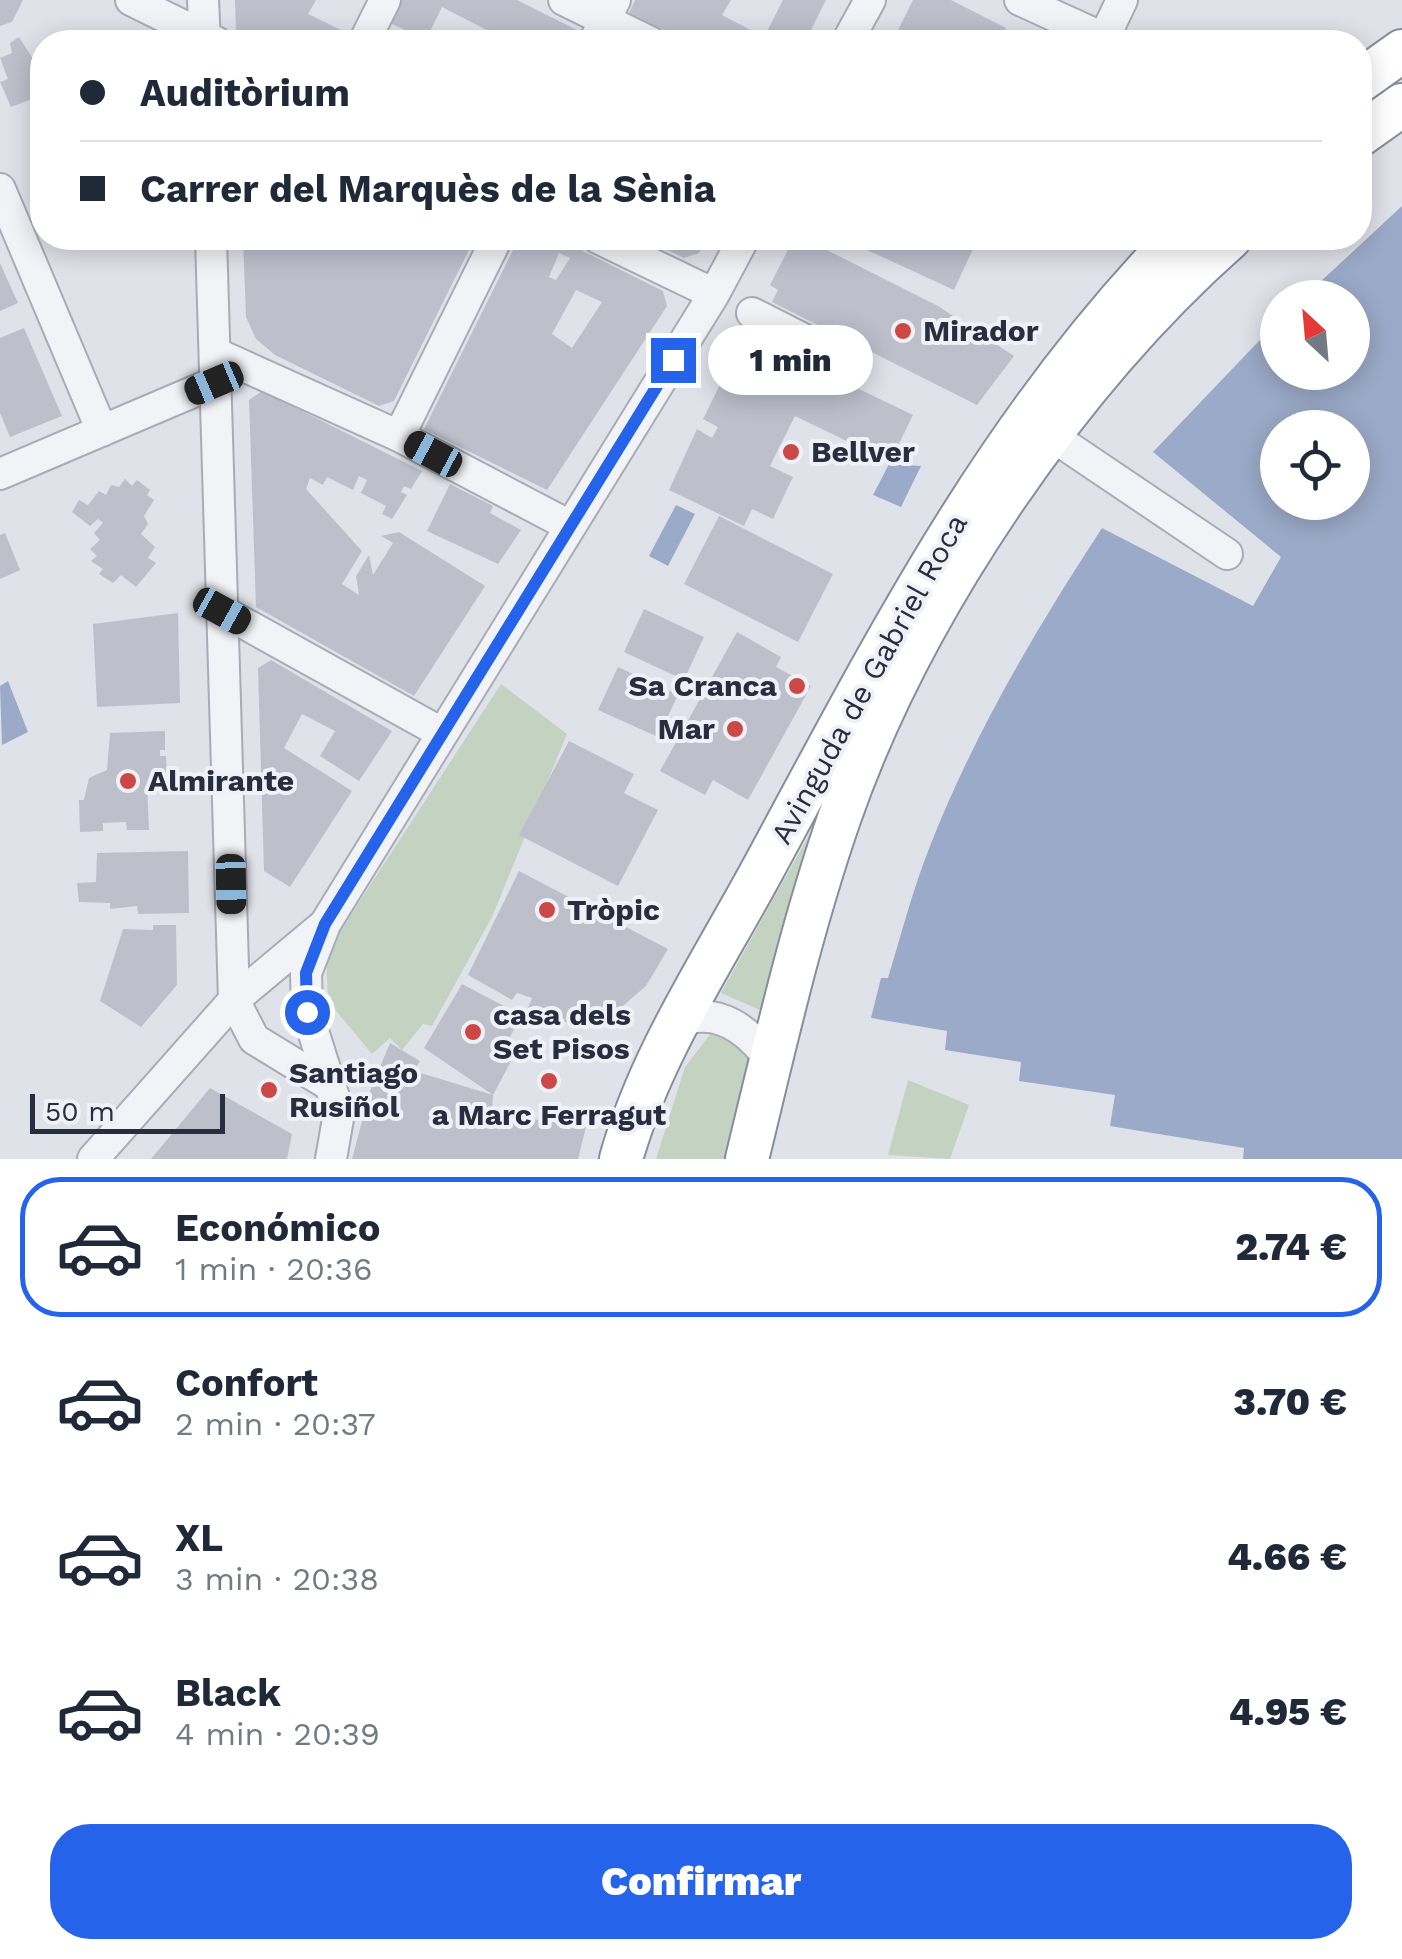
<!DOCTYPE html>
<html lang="es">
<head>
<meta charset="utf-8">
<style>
	body { margin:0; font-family:"Work Sans",sans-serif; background:#f6f6f7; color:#1f2937; height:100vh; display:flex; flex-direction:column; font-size:38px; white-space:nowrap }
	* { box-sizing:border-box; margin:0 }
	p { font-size:32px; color:#747a83 }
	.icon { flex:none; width:55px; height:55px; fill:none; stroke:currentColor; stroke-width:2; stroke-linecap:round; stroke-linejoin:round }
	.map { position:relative; height:1159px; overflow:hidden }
	.drawer { display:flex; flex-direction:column; background:#fff; flex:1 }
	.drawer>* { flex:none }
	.guide { position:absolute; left:30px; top:30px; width:1342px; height:220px; border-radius:40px; box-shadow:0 5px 25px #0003; display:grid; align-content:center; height:220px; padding:0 50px; background:#fff }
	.needle { width:65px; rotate:334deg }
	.fabs { position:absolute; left:1260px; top:280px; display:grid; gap:20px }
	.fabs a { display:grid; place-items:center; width:110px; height:110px; border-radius:50%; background:#fff; box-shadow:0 5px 25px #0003; font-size:50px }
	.scale { position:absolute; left:30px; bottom:25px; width:195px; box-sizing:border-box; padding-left:10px; border:5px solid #292d40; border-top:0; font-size:28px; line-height:35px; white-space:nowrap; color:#292d40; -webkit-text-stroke:8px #eff1f6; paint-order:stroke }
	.end { position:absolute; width:45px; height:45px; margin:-22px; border:12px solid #2563eb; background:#fff; box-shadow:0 0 0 5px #fff }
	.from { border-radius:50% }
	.bubble { position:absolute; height:70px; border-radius:35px; background:#fff; box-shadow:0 5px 25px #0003; font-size:32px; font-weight:800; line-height:70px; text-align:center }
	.car { position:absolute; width:30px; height:60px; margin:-30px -15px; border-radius:12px; box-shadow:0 0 8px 2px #0007; background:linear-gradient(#222 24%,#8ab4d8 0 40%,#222 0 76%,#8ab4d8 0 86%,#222 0) }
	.guide b { display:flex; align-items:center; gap:35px; height:95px; font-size:38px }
	.guide b+b { border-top:2px solid #e0e1e3 }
	.guide i { width:25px; height:25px; background:#1f2937 }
	ul { padding:18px 0 0; list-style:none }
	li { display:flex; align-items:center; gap:30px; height:140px; margin:0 20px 15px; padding:0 30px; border:5px solid transparent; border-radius:40px }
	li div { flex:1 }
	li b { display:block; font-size:38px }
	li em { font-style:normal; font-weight:800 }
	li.selected { border-color:#2563eb }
	li>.icon { width:90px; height:90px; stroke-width:1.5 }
	.primary-button { display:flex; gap:20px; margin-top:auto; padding:20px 50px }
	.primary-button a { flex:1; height:115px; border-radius:40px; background:#2563eb; color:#fff; font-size:40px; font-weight:800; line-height:115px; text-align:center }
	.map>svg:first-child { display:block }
</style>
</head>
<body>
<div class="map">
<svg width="1402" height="1159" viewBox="0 0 1402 1159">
	<rect width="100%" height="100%" fill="#e0e2e9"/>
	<path fill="#c3d2c1" d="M501,684L567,734L492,917L432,1026L423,1024L402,1050L390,1038L372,1054L328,1001L326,953Z
		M817,821L760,1010L721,993Z
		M718,1024L755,1049L729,1159H656L685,1067Z
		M908,1080L969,1105L950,1159L888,1155Z"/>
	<path fill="#9baac8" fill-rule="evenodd" d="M1402,206V1159H1243L1244,1148L1110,1126L1115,1095L1019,1081L1021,1062L945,1050L947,1031L871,1018L881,978H888C901,935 913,889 930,846C974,734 1036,629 1102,528L1253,606L1281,557L1153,452L1277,322L1278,372H1352V298L1304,297ZM1278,428H1352V502H1278Z
		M889,464L921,466L901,507L873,495Z
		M676,505L695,514L668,566L649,556Z
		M8,681L28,732L2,745L0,686Z"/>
	<path fill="#bdc0cb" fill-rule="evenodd" d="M0,0H23L12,22L0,26Z
		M235,0H316L308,14L343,31L337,42H259L236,31Z
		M402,0H517L577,30L571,42H510L442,7L426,40L390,23Z
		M635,0H731L722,15L764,37L783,0H826L805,42H688L629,13Z
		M913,0H951L1006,28L999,42H892Z
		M19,37L33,59L42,62V95L11,107L0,82L8,79L0,58L12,53L10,43Z
		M243,238H298L317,247L322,238L334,243L337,238H475L394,401L379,406L275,355L256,339L246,317Z
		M519,238H557L663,291L667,306L547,490L424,429ZM559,253L570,258L556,280L549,277ZM576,290L602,302L572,348L552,334Z
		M643,238H707L699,253L684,258Z
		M794,238H803L938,306L1014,356L977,405L772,302L778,290L770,285Z
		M841,238H978L954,290Z
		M0,263L18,303L0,311Z
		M24,328L62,416L10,437L0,413V338Z
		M745,334L913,415L890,462L795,416L770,466L793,477L773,519L752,509L744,526L669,490L697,429L712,438L718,427L703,419Z
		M262,391L422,471L411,489L404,486L401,492L407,495L392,519L382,514L386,506L361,493L367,480L359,476L353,490L327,477L323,485L310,478L306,489L362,551L342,584L359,595L356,576L369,555L373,575L393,543L381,536L399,532L485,586L414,696L256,607L249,400Z
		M125,479L132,486L137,480L150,490L147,495L154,500L144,516L148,524L141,534L155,547L148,558L156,563L136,587L121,575L113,583L99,574L103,569L91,561L97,556L90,549L100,540L94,533L103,523L98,519L90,526L72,512L79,500L88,505L99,491L106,495L111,485L119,487Z
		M450,484L493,506L490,513L521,530L498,564L427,531Z
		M719,516L833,574L798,642L684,584Z
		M5,533L20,570L0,579V535Z
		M644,609L704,637L684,680L624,652Z
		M178,613L180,703L97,707L93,624Z
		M737,632L781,657L776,667L811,686L748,800L713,780L705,795L660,771Z
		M271,660L392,731L359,781L320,756L335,731L302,714L284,748L352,791L290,887L264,871L258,668Z
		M618,667L678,695L658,737L598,710Z
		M165,731V750H160V756H166L167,785L147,786L149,830H127L126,822L103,823V831L80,832L79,800H84L89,778L107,770L110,733Z
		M569,741L634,774L624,793L658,810L618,886L519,835Z
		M188,851L189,913L138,914L137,906L110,909V903L79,902L77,883L96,882L97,853Z
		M519,871L668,949L646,986L611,1016L586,1025L551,1020L528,1008L532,998L517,993L512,1000L468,975Z
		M153,925H176L177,985L141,1027L100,1001L123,929L153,930Z
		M462,984L521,1015L504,1049L515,1054L493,1095L492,1113L586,1127L578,1159H352L370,1091L390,1043L420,1061L414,1071L493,1095L424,1048Z
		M210,1088L292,1134L287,1159H151Z"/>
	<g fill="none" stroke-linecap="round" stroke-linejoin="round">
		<defs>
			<path id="minor" d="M131,0L216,42
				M203,0L205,42
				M564,0L650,42
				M1020,0L1112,42
				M364,42L385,0
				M594,42L615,0
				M847,42L870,0
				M1102,42L1122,0
				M0,189L102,431
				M211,238L234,1000L254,1039L331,1086
				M598,238L714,294
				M752,313L817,346
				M215,353L399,436L570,526
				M399,436L497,238
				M1052,436L1227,554
				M0,474L214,383
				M222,611L440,732
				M324,927L306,973L307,1012L339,1113L331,1159
				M679,1022C718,1005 749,1031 771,1061
				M93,1159L234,1000L325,924L714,294L744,238"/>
			<path id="highway" d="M1360,81L1402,51
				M1360,135L1402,105
				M621,1159C650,1055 713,962 764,867C886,641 996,424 1177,238
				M747,1159C775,1044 801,928 840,816C912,610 1067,382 1230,238"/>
		</defs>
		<use href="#minor" stroke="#a9acb6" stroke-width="34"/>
		<use href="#highway" stroke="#878d9f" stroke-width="46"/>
		<use href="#minor" stroke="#f2f3f7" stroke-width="30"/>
		<use href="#highway" stroke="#fff" stroke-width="42"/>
	</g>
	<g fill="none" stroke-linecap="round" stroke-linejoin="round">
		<path stroke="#2563eb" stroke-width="12" d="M307,1012L306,973L325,924L673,360"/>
	</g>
	<g fill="#cc4846" stroke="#eff1f6" stroke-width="4">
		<circle cx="903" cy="331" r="10"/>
		<circle cx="791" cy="452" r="10"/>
		<circle cx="797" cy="686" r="10"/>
		<circle cx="735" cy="729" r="10"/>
		<circle cx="128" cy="781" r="10"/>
		<circle cx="547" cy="910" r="10"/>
		<circle cx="473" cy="1032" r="10"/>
		<circle cx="549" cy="1081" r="10"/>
		<circle cx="269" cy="1090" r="10"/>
	</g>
	<g text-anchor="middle" stroke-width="8" stroke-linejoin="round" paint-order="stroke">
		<g font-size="30" font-weight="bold" fill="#292d40" stroke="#eff1f6" text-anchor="start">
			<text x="923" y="341">Mirador</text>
			<text x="811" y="462">Bellver</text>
			<text x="777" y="696" text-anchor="end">Sa Cranca</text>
			<text x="715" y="739" text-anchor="end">Mar</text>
			<text x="148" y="791">Almirante</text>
			<text x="567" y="920">Tròpic</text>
			<text x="493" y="1025">casa dels<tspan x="493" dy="34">Set Pisos</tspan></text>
			<text x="289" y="1083">Santiago<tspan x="289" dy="34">Rusiñol</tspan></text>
			<text x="549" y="1125" text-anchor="middle">a Marc Ferragut</text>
		</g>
		<g font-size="30" fill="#292d40" stroke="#eff1f6">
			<text transform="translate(869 679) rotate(-61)" y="10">Avinguda de Gabriel Roca</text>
		</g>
	</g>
</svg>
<div class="fabs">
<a><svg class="needle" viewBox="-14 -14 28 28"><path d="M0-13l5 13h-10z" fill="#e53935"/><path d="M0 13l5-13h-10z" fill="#747a83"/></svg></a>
<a><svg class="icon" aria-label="locate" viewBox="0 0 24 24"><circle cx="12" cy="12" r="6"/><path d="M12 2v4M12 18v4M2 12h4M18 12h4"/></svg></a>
</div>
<div class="scale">50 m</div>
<i class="end from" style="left:307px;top:1012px"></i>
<i class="end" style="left:673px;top:360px"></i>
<div class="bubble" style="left:708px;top:325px;width:165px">1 min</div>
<i class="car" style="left:214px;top:383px;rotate:247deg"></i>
<i class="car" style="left:433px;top:454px;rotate:298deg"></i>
<i class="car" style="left:222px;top:611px;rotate:119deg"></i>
<i class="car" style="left:231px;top:884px;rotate:179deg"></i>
<div class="guide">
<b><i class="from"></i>Auditòrium</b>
<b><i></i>Carrer del Marquès de la Sènia</b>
</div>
</div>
<section class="drawer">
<ul>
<li class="selected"><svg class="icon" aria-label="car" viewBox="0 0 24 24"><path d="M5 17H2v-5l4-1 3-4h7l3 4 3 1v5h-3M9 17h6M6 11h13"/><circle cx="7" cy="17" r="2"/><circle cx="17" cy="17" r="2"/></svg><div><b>Económico</b><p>1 min · 20:36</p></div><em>2.74 €</em></li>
<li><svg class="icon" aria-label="car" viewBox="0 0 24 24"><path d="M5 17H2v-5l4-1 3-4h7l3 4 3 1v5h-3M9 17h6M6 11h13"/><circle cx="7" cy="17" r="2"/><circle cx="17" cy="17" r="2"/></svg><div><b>Confort</b><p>2 min · 20:37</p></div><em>3.70 €</em></li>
<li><svg class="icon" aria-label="car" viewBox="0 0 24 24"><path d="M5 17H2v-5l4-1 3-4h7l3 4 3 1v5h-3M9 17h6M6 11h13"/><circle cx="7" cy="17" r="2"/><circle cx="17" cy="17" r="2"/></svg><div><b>XL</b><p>3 min · 20:38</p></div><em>4.66 €</em></li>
<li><svg class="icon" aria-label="car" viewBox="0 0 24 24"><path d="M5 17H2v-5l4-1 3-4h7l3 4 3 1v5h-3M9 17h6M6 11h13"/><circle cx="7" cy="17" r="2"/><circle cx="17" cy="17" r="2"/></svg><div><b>Black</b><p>4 min · 20:39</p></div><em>4.95 €</em></li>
</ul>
<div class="primary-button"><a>Confirmar</a></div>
</section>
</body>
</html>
